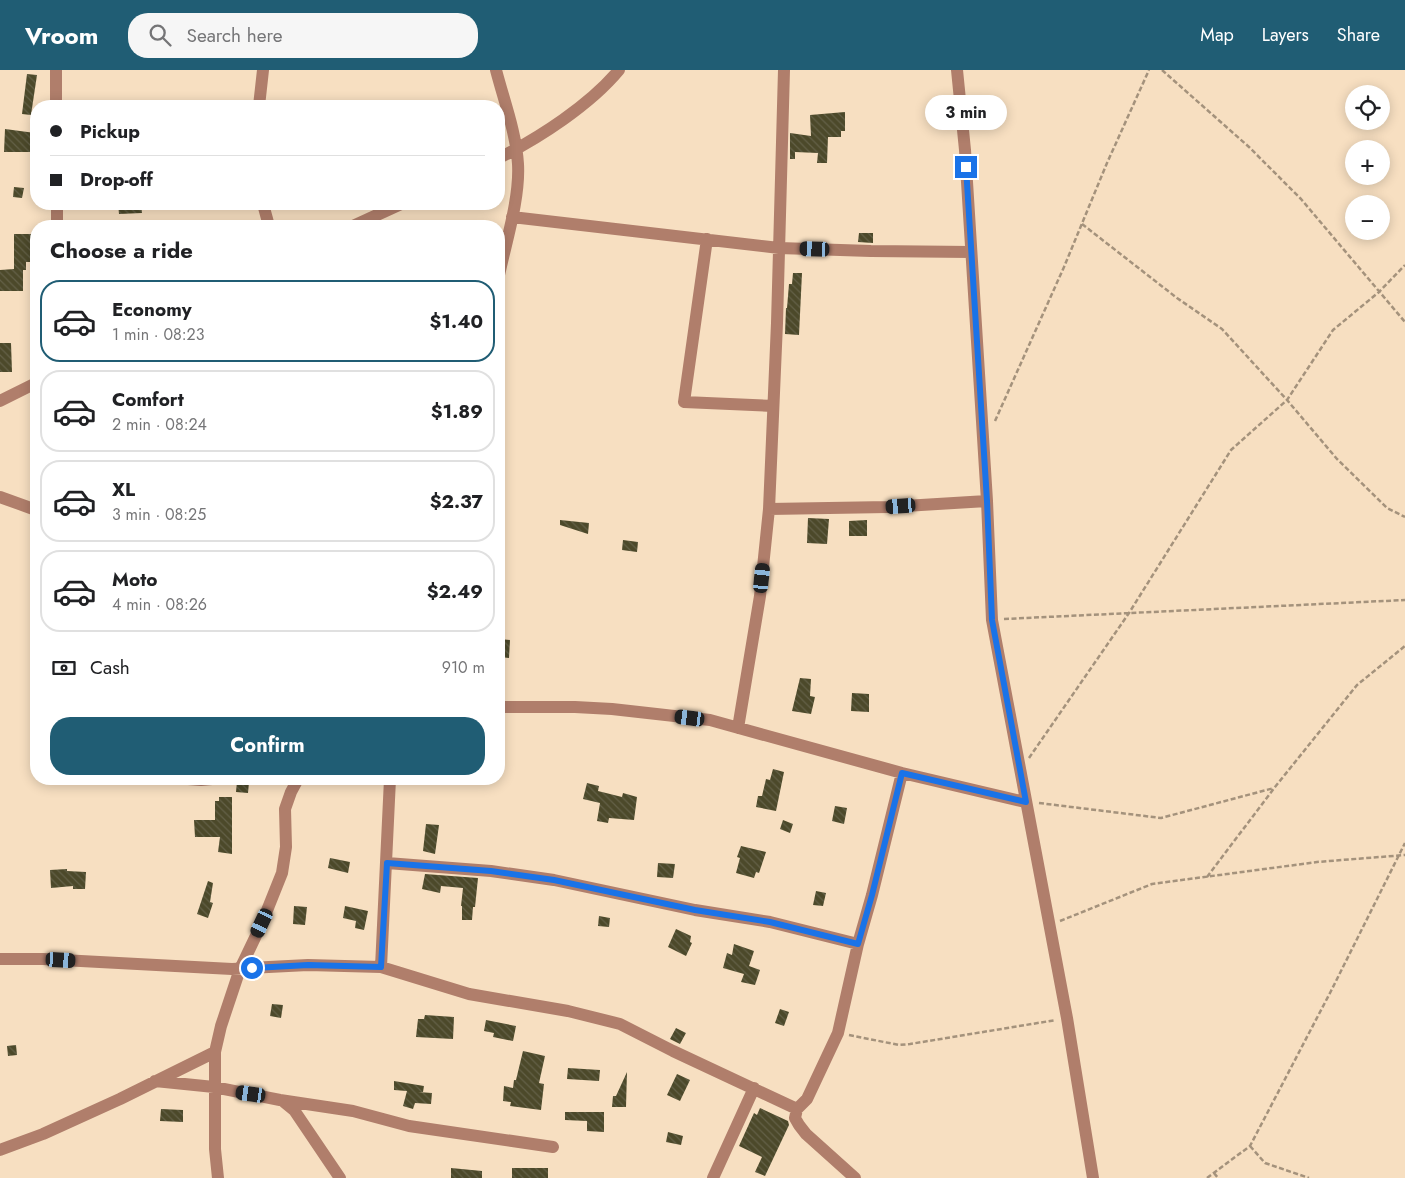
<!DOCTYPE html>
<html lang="en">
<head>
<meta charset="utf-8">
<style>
	body { margin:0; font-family:Jost,sans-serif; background:#f6f6f6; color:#202124; height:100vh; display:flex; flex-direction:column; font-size:19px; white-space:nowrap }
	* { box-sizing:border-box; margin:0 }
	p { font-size:16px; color:#757577 }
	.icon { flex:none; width:28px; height:28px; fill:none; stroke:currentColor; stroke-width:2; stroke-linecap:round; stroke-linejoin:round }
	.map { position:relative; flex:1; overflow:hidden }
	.panel { position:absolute; left:30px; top:150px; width:475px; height:565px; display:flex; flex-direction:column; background:#fff; border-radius:20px; box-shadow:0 2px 12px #0003 }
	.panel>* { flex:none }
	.hud { position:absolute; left:30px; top:30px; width:475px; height:110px; border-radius:20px; box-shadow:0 2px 12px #0003; display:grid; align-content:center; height:110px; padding:0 20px; background:#fff }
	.tools { position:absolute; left:1345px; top:15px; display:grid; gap:10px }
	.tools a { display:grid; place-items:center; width:45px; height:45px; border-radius:50%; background:#fff; box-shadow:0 2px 12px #0003; font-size:25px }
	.end { position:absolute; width:22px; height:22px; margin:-11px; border:6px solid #1a73e8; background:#fff; box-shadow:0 0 0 2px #fff }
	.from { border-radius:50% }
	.bubble { position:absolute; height:35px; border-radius:18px; background:#fff; box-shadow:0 2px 12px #0003; font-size:16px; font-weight:700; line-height:35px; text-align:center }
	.car { position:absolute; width:15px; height:30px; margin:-15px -8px; border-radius:6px; box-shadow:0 0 4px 1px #0007; background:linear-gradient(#222 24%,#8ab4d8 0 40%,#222 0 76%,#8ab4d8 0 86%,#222 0) }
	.hud b { display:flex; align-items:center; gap:18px; height:48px; font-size:19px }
	.hud b+b { border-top:1px solid #e0e0e0 }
	.hud i { width:12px; height:12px; background:#202124 }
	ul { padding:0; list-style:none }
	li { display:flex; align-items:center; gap:15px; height:82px; margin:0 10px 8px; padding:0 10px; border:2px solid #e0e0e0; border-radius:20px }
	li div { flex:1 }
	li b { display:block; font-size:19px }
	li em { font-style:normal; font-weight:700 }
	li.selected { border-color:#205d74 }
	li>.icon { width:45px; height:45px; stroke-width:1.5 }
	h2 { padding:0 20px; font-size:22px; line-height:60px }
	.pay { display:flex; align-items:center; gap:12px; height:55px; padding:0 20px; font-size:19px }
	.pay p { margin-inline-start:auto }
	.action { display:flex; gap:10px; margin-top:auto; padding:10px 20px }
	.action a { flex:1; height:58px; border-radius:20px; background:#205d74; color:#fff; font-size:20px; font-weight:700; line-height:58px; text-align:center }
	header { display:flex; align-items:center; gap:30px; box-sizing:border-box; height:70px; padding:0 25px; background:#205d74; color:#fff }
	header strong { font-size:24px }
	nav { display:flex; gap:28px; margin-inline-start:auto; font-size:18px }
	.search { width:350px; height:45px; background:#f6f6f6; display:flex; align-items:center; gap:12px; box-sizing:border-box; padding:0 18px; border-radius:20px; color:#757577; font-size:19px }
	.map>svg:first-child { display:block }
</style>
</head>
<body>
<header>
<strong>Vroom</strong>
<div class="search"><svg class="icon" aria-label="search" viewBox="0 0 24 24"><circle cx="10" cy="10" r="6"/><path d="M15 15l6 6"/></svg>Search here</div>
<nav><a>Map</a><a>Layers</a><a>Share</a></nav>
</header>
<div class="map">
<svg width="1405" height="1108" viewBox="0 0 1405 1108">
	<defs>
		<pattern id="building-back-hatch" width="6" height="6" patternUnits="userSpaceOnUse" patternTransform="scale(1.25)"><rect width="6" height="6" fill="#4c492a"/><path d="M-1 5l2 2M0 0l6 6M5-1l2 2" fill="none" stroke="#636047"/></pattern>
	</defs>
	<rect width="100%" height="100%" fill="#f7dfc1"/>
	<path fill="url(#building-back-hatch)" d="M27,4L37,5L31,45L22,44Z
		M845,42V61H841V67H828L827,93H817L818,83L795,82V89H790V63L811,66L810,45Z
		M5,59L35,63L34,82H4Z
		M14,117L24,118L22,128L13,127Z
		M118,134H141L142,143L119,144Z
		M859,163H873V173L858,172Z
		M14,164H32V175L36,176V192H26V200H23V221H0V200L14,199Z
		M793,203H802L799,265L785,264L786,238H787L789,214H792Z
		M0,273H11L12,302H0Z
		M808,448L829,449L827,474L807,473Z
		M560,450L589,453L588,464L560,455Z
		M867,450V466H849V451Z
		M623,470L638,472L637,482L622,480Z
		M499,569L510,570L509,588L499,587Z
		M800,608L811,609L810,626L815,627L811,644L792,641Z
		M852,623L869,624V642L851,641Z
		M773,699L784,702L776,741L756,737L758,726H762L766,709L770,710Z
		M237,711L249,712L248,723L236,722Z
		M587,713L599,716L598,721L622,727L623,723L637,727L634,750L609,748L608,753L597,751L600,733L583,729Z
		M219,727H232V784L218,782L220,767H195L194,750H215V731H219Z
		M835,736L847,738L844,754L832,751Z
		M783,750L793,754L790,763L780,759Z
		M426,754L439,755L435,784L423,781Z
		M741,776L766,782L759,803L756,802L754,808L736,803L740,788L737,787Z
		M330,788L350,792L348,803L328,798Z
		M658,793L675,794L673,808L657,807Z
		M67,799V801L86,802L85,819H73V816L51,818L50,800Z
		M425,804L478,808L475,837H473L472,850H462V836H461L463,818L441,816L440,823L422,819Z
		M208,811L213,813L210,832L213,833L208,848L197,844Z
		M816,821L826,823L823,836L813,835Z
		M294,836L307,837L305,855L293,854Z
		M345,836L368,841L364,860L355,858L356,851L343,848Z
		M599,846L610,848L609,857L598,856Z
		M676,859L691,866L690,872L692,873L686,886L668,877Z
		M734,874L754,881L749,896L760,900L755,915L741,912L744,904L723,898L727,883L732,885Z
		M272,934L283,935L281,948L270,946Z
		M780,939L789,942L784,956L775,953Z
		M425,945L454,947L453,969L416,967L418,949H424Z
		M486,950L516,956L513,971L493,967L494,963L484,961Z
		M676,958L686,963L680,974L670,969Z
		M16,975L17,985L8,986L7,976Z
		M523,981L545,986L539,1013L544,1014L541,1040L510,1036L511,1032L503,1031L504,1016L513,1018L514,1010H516Z
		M568,998L600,1000L599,1011L567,1009Z
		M627,1002L626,1037H612L613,1026H616Z
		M677,1004L690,1010L680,1031L667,1025Z
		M394,1011L424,1016L423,1022H418L432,1023L431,1034L415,1033L413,1039L403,1036L407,1021L394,1020Z
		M760,1038L788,1051L789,1055L765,1106L755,1102L762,1087L739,1076L754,1043L757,1045Z
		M161,1039L183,1040V1052L160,1051Z
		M565,1042H604V1062L587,1061V1051L565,1050Z
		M668,1062L683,1066L681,1075L666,1072Z
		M451,1098L482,1101V1108H451Z
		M512,1098H548V1108H512Z"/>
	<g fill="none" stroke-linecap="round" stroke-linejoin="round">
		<path stroke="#a4927c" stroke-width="2.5" stroke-dasharray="5 2.5" stroke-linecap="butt" d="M1162,0L1249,77L1301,129L1405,252
			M1082,154L1177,228L1222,259L1287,330L1337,389L1387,438L1405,447
			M995,351L1064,197L1107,93L1149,0
			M1004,549L1405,530
			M1029,688L1129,543L1231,380L1287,330L1333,260L1379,222L1405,195
			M1039,733L1161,748L1274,718
			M1207,807L1275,717L1357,615L1405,576
			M1060,851L1152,814L1317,792L1405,785
			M849,965L899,975L910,974L1056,950
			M1250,1076L1265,1093L1309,1108
			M1214,1103L1218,1108
			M1207,1108L1250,1076L1331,921L1405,773"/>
		<path stroke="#b07e6b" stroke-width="12" d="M496,0C504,31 516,62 518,94C520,128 506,172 499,205
			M957,0L965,80L987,431L992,550L1067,948L1093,1108
			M56,36V0
			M259,36L263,0
			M499,88C539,68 590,35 619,0
			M57,134V156
			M263,134L269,156
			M512,147L779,178L871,181L971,182
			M353,156L401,134
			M707,169L684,332L773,336
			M0,331L36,313
			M0,427L36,440
			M769,439L888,437L987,431
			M499,637H575L612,639L710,650L902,703L1025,732
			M738,658L760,526L769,439L777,253L784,0
			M188,709L201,710L212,709
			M387,793L491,801L554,810L695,840L770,852L858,874
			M0,889H43L232,899L308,895L381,897L469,924L568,941L620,954L673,981L797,1039
			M381,897L390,709
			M155,1011L214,1017L280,1030L353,1041L409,1056L553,1077
			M283,1031L294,1040L340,1108
			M0,1080L43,1064L120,1029L215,982
			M218,1108L215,1079V982L221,956L240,899L262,853L282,803L286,777L285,739L291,722L298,709
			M713,1108L754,1018
			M855,1108L806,1064L799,1055L795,1048L797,1039L807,1029L838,963L858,874L872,825L902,703"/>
	</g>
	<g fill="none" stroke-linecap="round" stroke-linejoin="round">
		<path stroke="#1a73e8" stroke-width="6" d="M252,898L308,895L381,897L387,793L491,801L554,810L695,840L770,852L858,874L872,825L902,703L1026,732L992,550L987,431L966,97"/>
	</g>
</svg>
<div class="tools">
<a><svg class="icon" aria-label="locate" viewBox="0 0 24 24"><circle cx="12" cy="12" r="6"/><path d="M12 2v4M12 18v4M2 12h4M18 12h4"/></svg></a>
<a>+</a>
<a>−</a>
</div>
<i class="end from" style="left:252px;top:898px"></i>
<i class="end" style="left:966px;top:97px"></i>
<div class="bubble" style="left:925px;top:25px;width:82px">3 min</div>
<i class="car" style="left:815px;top:179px;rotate:272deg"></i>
<i class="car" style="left:901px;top:436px;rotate:266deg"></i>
<i class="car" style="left:762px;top:508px;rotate:6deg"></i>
<i class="car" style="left:690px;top:648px;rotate:277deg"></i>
<i class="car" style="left:262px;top:853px;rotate:205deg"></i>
<i class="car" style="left:61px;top:890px;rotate:93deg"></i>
<i class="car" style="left:251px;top:1024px;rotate:278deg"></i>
<div class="hud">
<b><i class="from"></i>Pickup</b>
<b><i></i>Drop-off</b>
</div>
<section class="panel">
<h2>Choose a ride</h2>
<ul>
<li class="selected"><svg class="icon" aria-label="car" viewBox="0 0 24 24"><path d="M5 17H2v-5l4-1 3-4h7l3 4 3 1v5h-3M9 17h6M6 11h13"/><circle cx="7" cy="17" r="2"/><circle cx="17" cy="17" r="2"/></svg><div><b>Economy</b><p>1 min · 08:23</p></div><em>$1.40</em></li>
<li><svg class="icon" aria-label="car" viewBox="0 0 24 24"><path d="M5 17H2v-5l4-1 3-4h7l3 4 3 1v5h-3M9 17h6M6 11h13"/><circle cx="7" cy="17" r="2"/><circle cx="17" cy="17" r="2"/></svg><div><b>Comfort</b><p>2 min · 08:24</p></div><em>$1.89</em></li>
<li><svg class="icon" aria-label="car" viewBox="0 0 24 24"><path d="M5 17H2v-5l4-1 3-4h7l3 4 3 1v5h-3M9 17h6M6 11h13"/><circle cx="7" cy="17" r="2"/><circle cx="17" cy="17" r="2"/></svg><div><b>XL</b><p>3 min · 08:25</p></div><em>$2.37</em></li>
<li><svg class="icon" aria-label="car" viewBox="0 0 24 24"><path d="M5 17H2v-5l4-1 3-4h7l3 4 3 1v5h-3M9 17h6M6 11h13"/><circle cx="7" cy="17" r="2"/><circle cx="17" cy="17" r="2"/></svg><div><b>Moto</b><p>4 min · 08:26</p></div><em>$2.49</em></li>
</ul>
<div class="pay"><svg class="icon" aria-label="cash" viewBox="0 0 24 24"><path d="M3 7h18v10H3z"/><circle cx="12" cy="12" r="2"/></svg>Cash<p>910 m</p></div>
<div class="action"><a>Confirm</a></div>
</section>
</div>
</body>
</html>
